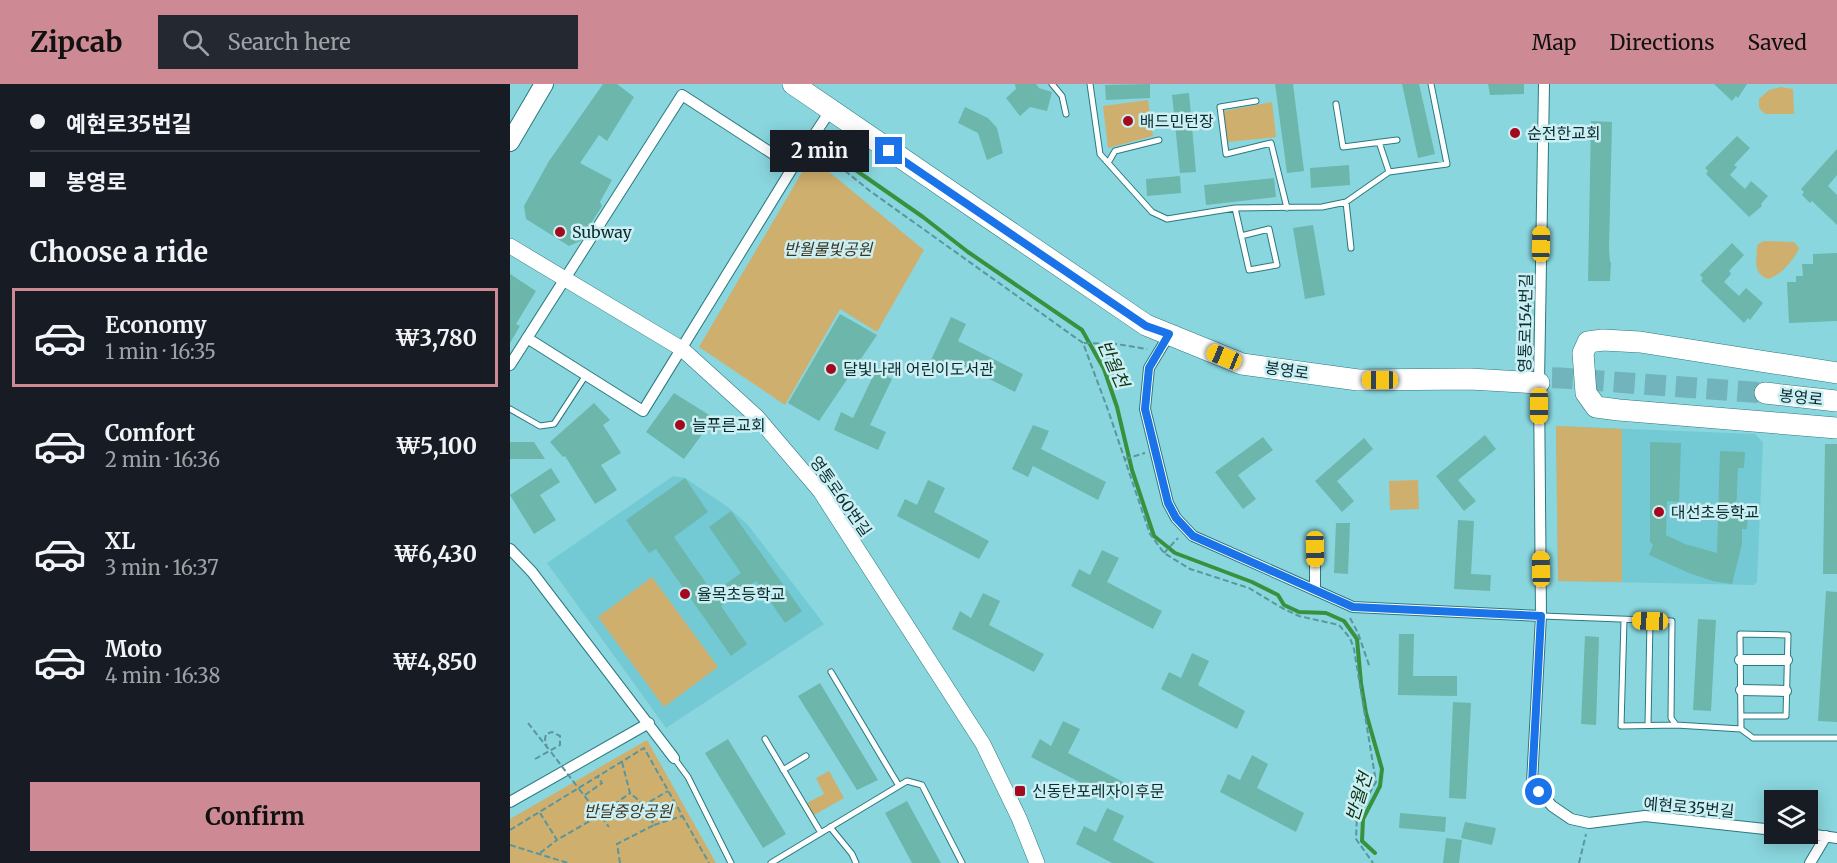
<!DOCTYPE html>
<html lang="en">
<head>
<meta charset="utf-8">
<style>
	body { margin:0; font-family:Merriweather,"Noto Sans KR",serif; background:#242831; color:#f1f3f6; height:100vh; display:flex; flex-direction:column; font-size:22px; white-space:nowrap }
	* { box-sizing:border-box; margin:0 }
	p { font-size:20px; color:#9ea1a6 }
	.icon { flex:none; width:33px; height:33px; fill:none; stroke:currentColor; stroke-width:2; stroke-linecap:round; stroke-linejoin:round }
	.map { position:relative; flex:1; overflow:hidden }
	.side { display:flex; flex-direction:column; background:#171b24; width:510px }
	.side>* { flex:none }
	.hud { display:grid; align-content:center; height:132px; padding:0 30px; background:#171b24 }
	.controls { position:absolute; left:1254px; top:706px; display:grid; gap:12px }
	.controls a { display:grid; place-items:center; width:54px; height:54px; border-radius:0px; background:#171b24; box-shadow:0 3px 15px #0003; font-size:30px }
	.end { position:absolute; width:27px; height:27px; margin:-14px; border:8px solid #1a73e8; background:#fff; box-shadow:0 0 0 3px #fff }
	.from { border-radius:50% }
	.bubble { position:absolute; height:42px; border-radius:0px; background:#171b24; box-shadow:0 3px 15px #0003; font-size:20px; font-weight:700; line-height:42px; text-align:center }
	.car { position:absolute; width:18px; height:36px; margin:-18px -9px; border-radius:8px; box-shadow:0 0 4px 2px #0007; background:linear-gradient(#f5c518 24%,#345 0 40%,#f5c518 0 76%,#345 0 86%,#f5c518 0) }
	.hud b { display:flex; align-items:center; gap:21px; height:57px; font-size:22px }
	.hud b+b { border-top:2px solid #363941 }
	.hud i { width:15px; height:15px; background:#f1f3f6 }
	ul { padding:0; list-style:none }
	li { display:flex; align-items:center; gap:18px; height:99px; margin:0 12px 9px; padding:0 18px; border:3px solid transparent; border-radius:0px }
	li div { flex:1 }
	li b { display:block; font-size:22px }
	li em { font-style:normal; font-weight:700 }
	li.current { border-color:#ce8a94 }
	li>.icon { width:54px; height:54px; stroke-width:1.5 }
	h2 { padding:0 30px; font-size:27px; line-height:72px }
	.action { display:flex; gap:12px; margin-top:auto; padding:12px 30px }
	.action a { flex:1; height:69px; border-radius:0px; background:#ce8a94; color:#111; font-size:24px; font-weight:700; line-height:69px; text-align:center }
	header { display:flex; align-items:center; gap:36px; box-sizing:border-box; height:84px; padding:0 30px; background:#ce8a94; color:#111 }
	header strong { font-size:28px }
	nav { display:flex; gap:33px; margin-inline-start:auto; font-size:21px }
	.search { width:420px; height:54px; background:#242831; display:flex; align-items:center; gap:15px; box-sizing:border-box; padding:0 21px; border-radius:0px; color:#9ea1a6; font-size:22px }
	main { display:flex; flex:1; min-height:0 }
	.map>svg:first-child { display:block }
</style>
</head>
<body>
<header>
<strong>Zipcab</strong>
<div class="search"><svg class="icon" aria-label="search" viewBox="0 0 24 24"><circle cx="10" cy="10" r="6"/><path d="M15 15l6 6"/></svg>Search here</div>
<nav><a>Map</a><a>Directions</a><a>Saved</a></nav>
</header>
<main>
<section class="side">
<div class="hud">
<b><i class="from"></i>예현로35번길</b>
<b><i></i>봉영로</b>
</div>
<h2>Choose a ride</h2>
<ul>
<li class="current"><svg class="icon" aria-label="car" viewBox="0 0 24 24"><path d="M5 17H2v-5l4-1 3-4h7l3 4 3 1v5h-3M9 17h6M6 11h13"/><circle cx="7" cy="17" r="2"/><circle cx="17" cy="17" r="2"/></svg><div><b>Economy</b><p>1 min · 16:35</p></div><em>₩3,780</em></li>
<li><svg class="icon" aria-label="car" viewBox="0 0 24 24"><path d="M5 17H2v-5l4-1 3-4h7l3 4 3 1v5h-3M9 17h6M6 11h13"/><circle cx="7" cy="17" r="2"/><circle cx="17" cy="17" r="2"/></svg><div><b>Comfort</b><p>2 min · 16:36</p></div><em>₩5,100</em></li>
<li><svg class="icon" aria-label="car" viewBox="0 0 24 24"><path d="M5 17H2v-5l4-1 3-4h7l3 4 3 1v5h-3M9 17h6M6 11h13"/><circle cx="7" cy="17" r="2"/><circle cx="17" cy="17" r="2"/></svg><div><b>XL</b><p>3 min · 16:37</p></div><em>₩6,430</em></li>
<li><svg class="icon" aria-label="car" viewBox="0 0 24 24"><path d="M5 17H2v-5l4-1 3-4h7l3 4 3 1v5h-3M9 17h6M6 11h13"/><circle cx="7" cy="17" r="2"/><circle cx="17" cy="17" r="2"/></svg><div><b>Moto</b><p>4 min · 16:38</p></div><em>₩4,850</em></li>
</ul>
<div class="action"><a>Confirm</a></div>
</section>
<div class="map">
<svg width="1327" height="779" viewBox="0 0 1327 779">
	<rect width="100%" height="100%" fill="#8ad6de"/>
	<path fill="#74cad4" d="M1046,342L1245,350L1253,358L1247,498L1244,501L1048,497Z
		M163,392L175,394L218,423L238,441L314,540L156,644L37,479Z"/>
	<path fill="#cfaf6e" d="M1271,3L1283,5L1284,30H1255L1249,24V15L1259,6Z
		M638,16L643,52L598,64L593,22Z
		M762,18L766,53L718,58L713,31L714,27Z
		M301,73L414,166L367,248L330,225L275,321L189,263Z
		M1254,157L1284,158L1289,164C1285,175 1270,192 1258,195C1242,189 1247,177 1247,163L1248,160Z
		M1046,342L1112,345V498L1048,497Z
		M908,396L909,425L880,426L879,397Z
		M142,493L208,583L154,623L88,533Z
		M137,656L206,779H0V735Z
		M319,687L334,714L304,731L297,719L314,710L306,694Z"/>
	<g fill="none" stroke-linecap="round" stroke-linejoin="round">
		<path stroke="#38913d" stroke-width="4" d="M324,71L413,133L458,168L572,246L594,285L607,323L622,386L644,452L665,469L742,498L768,511L774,521L789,528L816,529L834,537L847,555L851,599L856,629L872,685L870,702L853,735L852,757L865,769"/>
	</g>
	<path fill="#6cb6ac" d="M93,0H107L124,13L97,57L89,51L70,79L102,96L90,118L92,122L70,157L59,162L16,135L14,122L39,77Z
		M505,0H526L529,4L542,8L537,27L520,23L510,32L496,14L506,5Z
		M640,0V14L596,16L595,1Z
		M765,0H783L794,87L777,89Z
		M892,0H909L925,70L908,74Z
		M978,0H1014V10L980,11Z
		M1204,0H1237L1228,14L1226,12L1222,17Z
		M679,9L686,88L670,89L662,11Z
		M455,23L478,34L487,44L493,69L477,76L468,49L448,39Z
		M1081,37L1102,38L1099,165L1100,178H1101L1100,197H1078Z
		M1227,52L1240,64L1224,81L1227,83L1220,91L1235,105L1241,97L1258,112L1251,120L1252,122L1239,133L1196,90L1198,87L1195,84Z
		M1327,65V91L1318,102L1327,111V141L1302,117L1300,119L1292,111L1294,108L1291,105Z
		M839,81L840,101L801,104L800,84Z
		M670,92L671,109L637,112L636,95Z
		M764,94L766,113L696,121L694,101Z
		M803,141L815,211L795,215L783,144Z
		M1222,159L1234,171L1219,187L1221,190L1214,198L1229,212L1236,204L1253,219L1240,236L1238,234L1234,239L1191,197L1193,194L1190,191Z
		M1327,169V237L1279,239L1277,198H1286V192H1293L1292,180H1303V170Z
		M0,190L26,207L6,240L10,242L0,259Z
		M330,230L367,251L309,337L278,319Z
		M441,233L456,240L448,257L513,290L505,308L440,275L435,285L420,278Z
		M366,286L382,295L360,341L376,348L368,366L324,346L331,328L343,334Z
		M164,309L204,334L174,375L136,348Z
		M84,319L100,336L93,341L111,369L91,381L107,406L85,420L55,372L53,373L40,358Z
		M523,341L539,347L531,365L596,398L588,416L523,382L518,393L502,385Z
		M975,351L986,365L948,396L966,417L954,427L926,392Z
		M753,353L763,366L728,391L746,415L733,425L705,388Z
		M854,354L863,365L827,397L844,417L832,428L805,397Z
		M0,358H24L35,375H0Z
		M1140,358L1171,359L1169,418L1157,417L1156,451L1175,460L1207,469L1210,367L1235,368L1234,384H1228L1226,429H1238L1237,445H1232V460L1222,500L1203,497L1179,489L1139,471L1143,461L1140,458Z
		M1315,360H1327V490H1313Z
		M41,384L50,398L30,411L46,436L24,450L0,411Z
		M175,394L198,428L164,453L203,509L231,489L199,443L221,427L292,527L275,539L246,497L211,522L237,560L221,572L146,465L139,469L116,436Z
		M418,396L435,404L424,428L479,457L469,475L387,432L395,415L407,421Z
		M948,436L964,437L961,490L981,491L980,507L944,505Z
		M826,439H840L838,490L824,489Z
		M592,466L609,474L597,498L652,527L643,545L561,502L569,485L580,491Z
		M1316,507L1327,508V638L1308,637Z
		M473,509L490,517L479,541L534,570L524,588L442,545L450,527L461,534Z
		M1188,535L1206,536L1201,627L1183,626Z
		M889,550H904L903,592H947V612L888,611Z
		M1075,552L1089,553L1086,641L1071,640Z
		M682,569L699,577L688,601L735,627L727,645L651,605L659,588L671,594Z
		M310,599L368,696L347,706L288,612Z
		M943,618L961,619L956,715L939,714Z
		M553,637L570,645L558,669L613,698L604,716L521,673L530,655L541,662Z
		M218,655L276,750L253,764L195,669Z
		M742,671L758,680L747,704L794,729L786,748L710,708L718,690L730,696Z
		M397,717L431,779H402L375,729Z
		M597,724L614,732L603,756L645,779H602L566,760L574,742L586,748Z
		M890,729L936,733L935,748L889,744Z
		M955,738L986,744L982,761L951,754Z
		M936,754L952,756L949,779H933Z"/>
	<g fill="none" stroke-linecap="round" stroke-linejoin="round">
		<path stroke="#71b4bb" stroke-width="21" stroke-dasharray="21 10" stroke-linecap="butt" d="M1011,293L1051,294L1255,309"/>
		<defs>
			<path id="lane" d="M542,0L552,12L556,30
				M580,0L590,70L642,128L657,135L725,124L812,123L836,118L879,88L937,80L921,0
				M746,17L710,23L716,70L761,59L777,124
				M826,20L833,63L887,56
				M869,58L879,88
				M598,79L605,67L649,56
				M836,118L841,164
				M725,124L739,186L767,181L759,145L731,152
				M0,325L30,342L44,340L76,291
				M1032,532L1162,537L1161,634L1166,641L1231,645
				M1114,536L1111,642L1166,641
				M321,588L389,702
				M1231,632H1276L1278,551L1230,550L1231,645L1243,654H1327
				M1138,641L1140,537
				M255,655L311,749
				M164,674L178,693L221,779
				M273,686L296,672
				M320,743L342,770L346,779
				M261,779L397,697L412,701L452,779"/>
			<path id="street" d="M1034,0L1029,299L1031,532L1022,699L1042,722L1061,735L1079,739L1135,732L1264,746
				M659,251L639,284L635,325L658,419L666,434L683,452L843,523L1031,532
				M17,254L133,327L283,83L320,27
				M0,281L172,11L283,83
				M0,465L22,488L164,674
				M805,465V506
				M1230,576H1277
				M1231,606L1276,607
				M0,718L139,639
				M1298,750L1327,754
				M1300,779L1316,752"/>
			<path id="secondary" d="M0,162L172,265L247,333L310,407L473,660L509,734L527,779"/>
			<path id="primary" d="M0,58L34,0"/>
			<path id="highway" d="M283,0L636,241L732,280L848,296L960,295L1029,299
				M1327,289L1130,258L1093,256L1078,258L1073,269L1076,309L1086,323L1109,326L1327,344
				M1255,309L1327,317"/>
		</defs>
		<use href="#lane" stroke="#2a7980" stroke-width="7"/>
		<use href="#street" stroke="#2a7980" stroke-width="12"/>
		<use href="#secondary" stroke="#2a7980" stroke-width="16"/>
		<use href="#primary" stroke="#2a7980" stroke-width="20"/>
		<use href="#highway" stroke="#2a7980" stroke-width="22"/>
		<path stroke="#5a969c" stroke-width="2" stroke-dasharray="6 3" stroke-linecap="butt" d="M307,64L360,107L573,259L598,326L640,450L654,469L680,485L739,504L772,524L789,532L829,541L840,554L844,565L866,698L847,731L846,755L863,779
			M574,259L606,260L637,265
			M615,375L635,369
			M654,469L668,454
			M840,534L848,549L860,584
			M18,639L40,667
			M25,675L50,661V652L42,648L36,650L35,655L37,664
			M112,678L120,709L134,721
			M69,705L99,743
			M75,711L92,699L88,693
			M30,729L47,756L90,731L120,709
			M144,741L172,732
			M0,746L134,664L199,779
			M0,761L58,779
			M30,769L47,756
			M110,779L107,760L144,741L134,721L158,707
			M1069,779L1076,750"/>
		<use href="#lane" stroke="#fff" stroke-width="5"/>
		<use href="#street" stroke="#fff" stroke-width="10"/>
		<use href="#secondary" stroke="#fff" stroke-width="15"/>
		<use href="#primary" stroke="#fff" stroke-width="18"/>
		<use href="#highway" stroke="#fff" stroke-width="21"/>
		<path stroke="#5a969c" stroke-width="2" stroke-dasharray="6 3" stroke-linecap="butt" d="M41,668L69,705"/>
	</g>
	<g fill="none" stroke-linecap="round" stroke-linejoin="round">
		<path stroke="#1a73e8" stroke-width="8" d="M379,67L636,242L659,250L639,284L635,325L658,419L666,434L683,452L843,523L1031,532L1022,699L1029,708"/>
	</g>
	<g fill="#a40a1d" stroke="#cbeff3" stroke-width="2">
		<circle cx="618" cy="37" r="6"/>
		<circle cx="1005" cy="49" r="6"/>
		<circle cx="50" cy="148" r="6"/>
		<circle cx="321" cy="285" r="6"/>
		<circle cx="170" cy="341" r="6"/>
		<circle cx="1149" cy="428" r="6"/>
		<circle cx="175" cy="510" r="6"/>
		<rect x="504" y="701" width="12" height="12" rx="3"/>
	</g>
	<g text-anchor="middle" stroke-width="5" stroke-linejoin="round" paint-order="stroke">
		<g font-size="16" fill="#0b2c2f" stroke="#cbeff3" text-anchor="start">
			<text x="630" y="43">배드민턴장</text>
			<text x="1017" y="55">순전한교회</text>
			<text x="62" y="154">Subway</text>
			<text x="333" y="291">달빛나래 어린이도서관</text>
			<text x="182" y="347">늘푸른교회</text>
			<text x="1161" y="434">대선초등학교</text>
			<text x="187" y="516">율목초등학교</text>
			<text x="522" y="713">신동탄포레자이후문</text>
		</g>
		<g font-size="16" font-style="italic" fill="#3e3420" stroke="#cbeff3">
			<text x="318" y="171">반월물빛공원</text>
			<text x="118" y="733">반달중앙공원</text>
		</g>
		<g font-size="16" fill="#0b2c2f" stroke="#cbeff3">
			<text transform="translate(1015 239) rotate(-89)" y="6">영통로154번길</text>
			<text transform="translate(777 286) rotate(8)" y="6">봉영로</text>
			<text transform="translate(1291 313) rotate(6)" y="6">봉영로</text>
			<text transform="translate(331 412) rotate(55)" y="6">영통로60번길</text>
			<text transform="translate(1179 723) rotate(5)" y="6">예현로35번길</text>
		</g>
		<g font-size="18" font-style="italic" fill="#0f3311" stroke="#cbeff3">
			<text transform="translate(603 280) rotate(66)" y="6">반월천</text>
			<text transform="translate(849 713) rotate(-73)" y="6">반월천</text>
		</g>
	</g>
</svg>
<div class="controls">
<a><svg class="icon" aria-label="layers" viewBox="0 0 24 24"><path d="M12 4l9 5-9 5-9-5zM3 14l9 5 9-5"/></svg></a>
</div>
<i class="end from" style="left:1029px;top:708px"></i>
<i class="end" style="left:379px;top:67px"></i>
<div class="bubble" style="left:260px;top:46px;width:99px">2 min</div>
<i class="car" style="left:1031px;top:160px;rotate:1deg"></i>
<i class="car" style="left:714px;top:273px;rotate:292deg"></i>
<i class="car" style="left:870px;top:296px;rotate:270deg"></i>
<i class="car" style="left:1029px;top:322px;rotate:180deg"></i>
<i class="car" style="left:805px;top:465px;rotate:179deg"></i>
<i class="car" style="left:1031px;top:485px;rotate:359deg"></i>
<i class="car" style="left:1140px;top:537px;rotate:272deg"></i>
</div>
</main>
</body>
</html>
